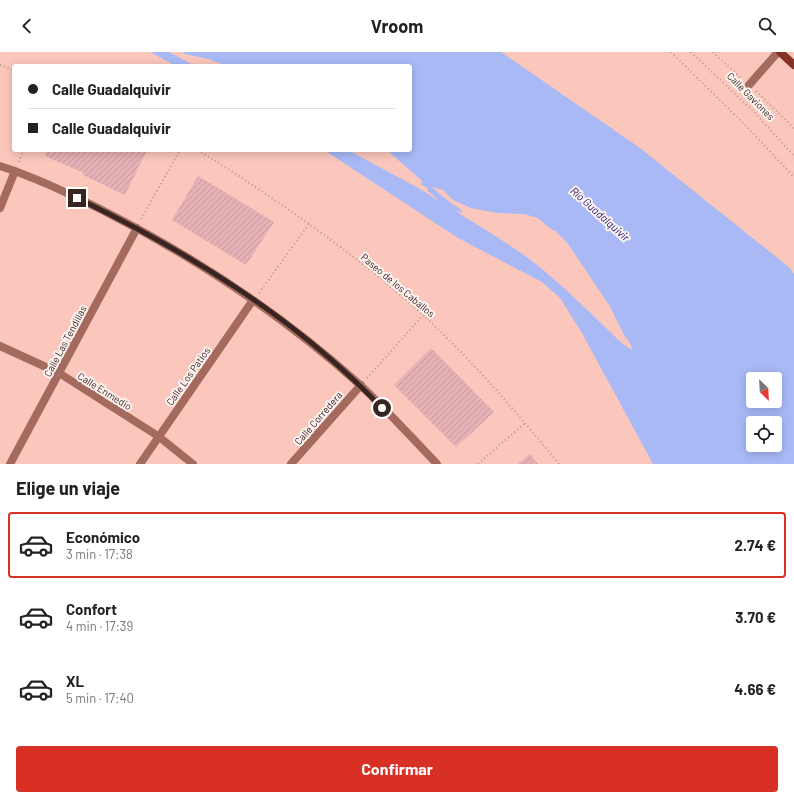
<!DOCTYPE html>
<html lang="es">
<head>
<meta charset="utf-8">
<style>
	body { margin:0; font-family:Barlow,sans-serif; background:#f2f2f2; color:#222; height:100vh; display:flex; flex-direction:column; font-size:15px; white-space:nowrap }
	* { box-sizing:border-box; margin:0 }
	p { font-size:13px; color:#767676 }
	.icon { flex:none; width:22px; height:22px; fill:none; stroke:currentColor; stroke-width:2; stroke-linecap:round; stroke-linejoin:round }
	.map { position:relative; height:412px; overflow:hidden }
	.details { display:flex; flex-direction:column; background:#fff; flex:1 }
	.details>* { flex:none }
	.top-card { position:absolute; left:12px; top:12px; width:400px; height:88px; border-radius:4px; box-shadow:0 2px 10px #0003; display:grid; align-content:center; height:88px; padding:0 16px; background:#fff }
	.needle { width:26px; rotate:156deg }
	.controls { position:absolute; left:746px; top:320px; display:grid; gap:8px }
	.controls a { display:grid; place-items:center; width:36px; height:36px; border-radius:4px; background:#fff; box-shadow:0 2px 10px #0003; font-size:20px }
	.end { position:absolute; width:18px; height:18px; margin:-9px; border:5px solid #382521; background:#fff; box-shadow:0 0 0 2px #fff }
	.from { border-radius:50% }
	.top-card b { display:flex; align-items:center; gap:14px; height:38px; font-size:15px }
	.top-card b+b { border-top:1px solid #e0e0e0 }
	.top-card i { width:10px; height:10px; background:#222 }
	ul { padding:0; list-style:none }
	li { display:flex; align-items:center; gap:12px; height:66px; margin:0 8px 6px; padding:0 8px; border:2px solid transparent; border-radius:4px }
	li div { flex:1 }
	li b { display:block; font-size:15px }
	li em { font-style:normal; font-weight:700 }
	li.on { border-color:#d93025 }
	li>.icon { width:36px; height:36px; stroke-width:1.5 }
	h2 { padding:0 16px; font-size:18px; line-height:48px }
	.button { display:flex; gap:8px; margin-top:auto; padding:8px 16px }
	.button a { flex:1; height:46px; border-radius:4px; background:#d93025; color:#fff; font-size:16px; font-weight:700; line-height:46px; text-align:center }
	header { display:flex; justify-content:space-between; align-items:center; height:52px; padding:0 16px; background:#fff; font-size:18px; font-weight:700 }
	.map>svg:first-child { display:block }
</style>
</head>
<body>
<header><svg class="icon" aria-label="back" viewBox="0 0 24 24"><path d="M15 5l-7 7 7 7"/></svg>Vroom<svg class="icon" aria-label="search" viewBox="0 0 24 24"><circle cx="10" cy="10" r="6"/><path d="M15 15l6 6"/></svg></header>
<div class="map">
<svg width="794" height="412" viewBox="0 0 794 412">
	<defs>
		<pattern id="building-hatch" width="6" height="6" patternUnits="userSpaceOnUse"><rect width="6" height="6" fill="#e6b1b6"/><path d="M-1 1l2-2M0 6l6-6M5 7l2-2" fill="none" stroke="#c6989c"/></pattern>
	</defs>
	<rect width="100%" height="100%" fill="#fbc7bc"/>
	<path fill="#a8b9f6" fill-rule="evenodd" d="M150,0H169L195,14H176Z
		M182,0H501L640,96L790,216L794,222V412H653L583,283L560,246L542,230L458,186L324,98H348L420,137L440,150L427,138L429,137L420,132L423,130L387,98H410V14H227L208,7L185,2ZM432,135L443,138L453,148L471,156L497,161L524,162L538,166L552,178L556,179L568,192L609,253L623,281L631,293L632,298L623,292C593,264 564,234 532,209C509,192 484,177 460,162L456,158L463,161C460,155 455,154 450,150C444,146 438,140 432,135ZM753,327H775V349H753ZM753,371H775V393H753Z"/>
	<path fill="url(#building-hatch)" d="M48,98H147L125,143L83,123L84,121L45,104Z
		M198,124L274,170L246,213L172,168Z
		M431,296L494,360L456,395L394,333Z
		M530,402L538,412H518Z"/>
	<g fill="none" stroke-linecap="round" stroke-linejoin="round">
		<path stroke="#ba9189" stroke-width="2" stroke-dasharray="1 3" stroke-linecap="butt" d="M671,0L749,77L794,125
			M691,0L755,61L794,104
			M713,0L742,27
			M0,13L14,18
			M756,39L794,76
			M198,98C276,147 353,200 422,262C472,308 516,360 559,412
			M19,110L23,98
			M141,167L180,98
			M259,241L309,172
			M367,326L423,263
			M478,412L525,371"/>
		<path stroke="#a46a5e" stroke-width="8" d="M749,33L778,0
			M0,114C35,125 69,142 102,158C195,205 282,263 359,332C386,357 412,386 437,412
			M0,156L15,119
			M0,294L59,321L158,384L193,412
			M10,412L137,176
			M140,412L253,248
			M291,412L361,333"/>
		<path stroke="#863325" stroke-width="8" d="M780,0L794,13"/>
	</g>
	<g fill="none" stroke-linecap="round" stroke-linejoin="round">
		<path stroke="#382521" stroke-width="5" d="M77,146C188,200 296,266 382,356"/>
	</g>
	<g text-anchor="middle" stroke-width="4" stroke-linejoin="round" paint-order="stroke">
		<g font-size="10" fill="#382521" stroke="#fef3f1">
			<text transform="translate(751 44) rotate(45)" y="4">Calle Gaviones</text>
			<text transform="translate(398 233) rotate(40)" y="4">Paseo de los Caballos</text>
			<text transform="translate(65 289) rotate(-62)" y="4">Calle Las Tendillas</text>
			<text transform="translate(188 324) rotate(-55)" y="4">Calle Los Patios</text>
			<text transform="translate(105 339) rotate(32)" y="4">Calle Enmedio</text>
			<text transform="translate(318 366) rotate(-49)" y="4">Calle Corredera</text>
		</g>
		<g font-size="11" font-style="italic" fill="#181b70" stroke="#fef3f1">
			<text transform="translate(600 162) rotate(42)" y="4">Río Guadalquivir</text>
		</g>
	</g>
</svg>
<div class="controls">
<a><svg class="needle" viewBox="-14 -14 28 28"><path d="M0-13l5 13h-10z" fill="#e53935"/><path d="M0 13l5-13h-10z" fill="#767676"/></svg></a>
<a><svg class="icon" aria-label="locate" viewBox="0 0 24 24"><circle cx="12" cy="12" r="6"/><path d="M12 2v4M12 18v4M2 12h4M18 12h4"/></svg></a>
</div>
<i class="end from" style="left:382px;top:356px"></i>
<i class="end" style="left:77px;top:146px"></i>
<div class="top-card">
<b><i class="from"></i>Calle Guadalquivir</b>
<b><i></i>Calle Guadalquivir</b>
</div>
</div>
<section class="details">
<h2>Elige un viaje</h2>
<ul>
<li class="on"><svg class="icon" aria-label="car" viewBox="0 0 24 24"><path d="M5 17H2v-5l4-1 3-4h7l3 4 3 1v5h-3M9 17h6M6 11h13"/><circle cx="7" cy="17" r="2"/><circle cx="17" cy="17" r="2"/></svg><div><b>Económico</b><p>3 min · 17:38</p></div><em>2.74 €</em></li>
<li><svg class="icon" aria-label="car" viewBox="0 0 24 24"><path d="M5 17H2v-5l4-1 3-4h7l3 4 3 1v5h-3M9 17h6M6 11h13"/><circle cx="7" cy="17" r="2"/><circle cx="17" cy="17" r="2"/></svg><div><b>Confort</b><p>4 min · 17:39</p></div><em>3.70 €</em></li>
<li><svg class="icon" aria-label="car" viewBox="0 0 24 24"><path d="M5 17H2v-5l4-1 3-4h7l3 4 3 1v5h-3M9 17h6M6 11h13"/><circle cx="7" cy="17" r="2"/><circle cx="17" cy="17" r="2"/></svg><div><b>XL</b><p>5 min · 17:40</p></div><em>4.66 €</em></li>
</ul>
<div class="button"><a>Confirmar</a></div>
</section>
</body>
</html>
